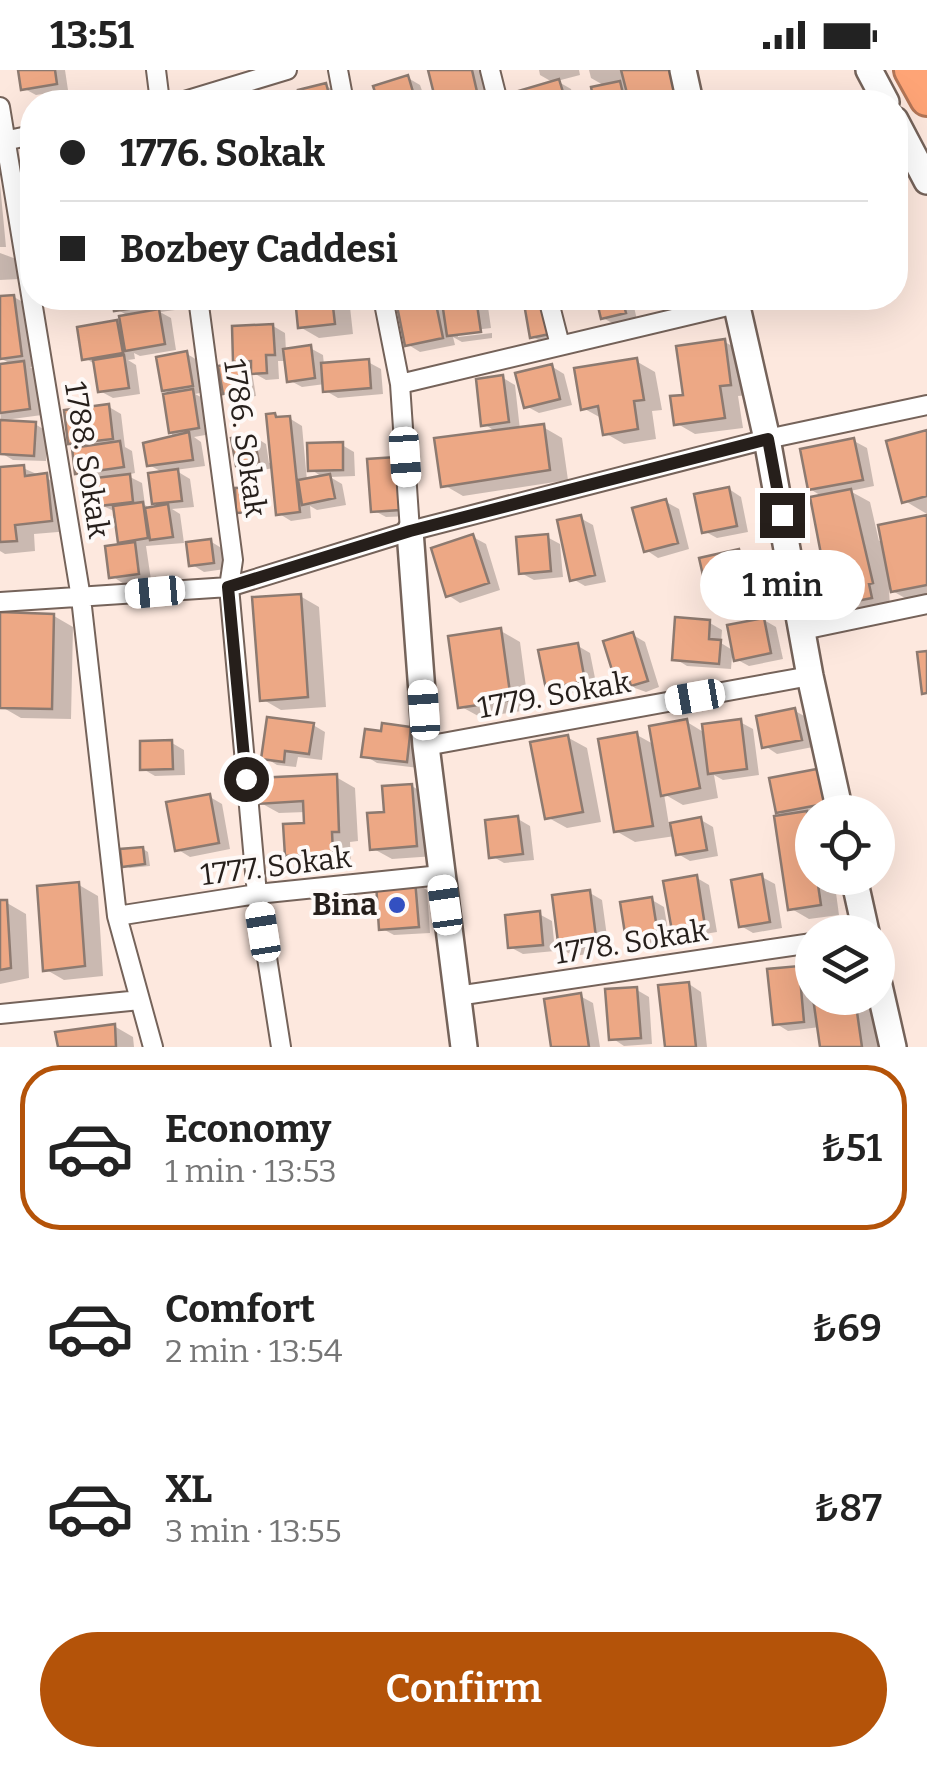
<!DOCTYPE html>
<html lang="en">
<head>
<meta charset="utf-8">
<style>
	body { margin:0; font-family:Bitter,serif; background:#f6f6f6; color:#222; height:100vh; display:flex; flex-direction:column; font-size:38px; white-space:nowrap }
	* { box-sizing:border-box; margin:0 }
	p { font-size:32px; color:#767676 }
	.icon { flex:none; width:55px; height:55px; fill:none; stroke:currentColor; stroke-width:2; stroke-linecap:round; stroke-linejoin:round }
	.map { position:relative; height:977px; overflow:hidden }
	.sheet { display:flex; flex-direction:column; background:#fff; flex:1 }
	.sheet>* { flex:none }
	.top-card { position:absolute; left:20px; top:20px; width:888px; height:220px; border-radius:40px; box-shadow:0 10px 40px #0002; display:grid; align-content:center; height:220px; padding:0 40px; background:#fff }
	.buttons { position:absolute; left:795px; top:725px; display:grid; gap:20px }
	.buttons a { display:grid; place-items:center; width:100px; height:100px; border-radius:50%; background:#fff; box-shadow:0 10px 40px #0002; font-size:50px }
	.end { position:absolute; width:45px; height:45px; margin:-22px; border:12px solid #261f1b; background:#fff; box-shadow:0 0 0 5px #fff }
	.from { border-radius:50% }
	.bubble { position:absolute; height:70px; border-radius:35px; background:#fff; box-shadow:0 10px 40px #0002; font-size:32px; font-weight:600; line-height:70px; text-align:center }
	.car { position:absolute; width:30px; height:60px; margin:-30px -15px; border-radius:12px; box-shadow:0 0 8px 2px #0007; background:linear-gradient(#fff 24%,#345 0 40%,#fff 0 76%,#345 0 86%,#fff 0) }
	.top-card b { display:flex; align-items:center; gap:35px; height:95px; font-size:38px }
	.top-card b+b { border-top:2px solid #e0e0e0 }
	.top-card i { width:25px; height:25px; background:#222 }
	ul { padding:18px 0 0; list-style:none }
	li { display:flex; align-items:center; gap:30px; height:165px; margin:0 20px 15px; padding:0 20px; border:5px solid transparent; border-radius:40px }
	li div { flex:1 }
	li b { display:block; font-size:38px }
	li em { font-style:normal; font-weight:600 }
	li.current { border-color:#b45309 }
	li>.icon { width:90px; height:90px; stroke-width:1.5 }
	.primary-button { display:flex; gap:20px; margin-top:auto; padding:20px 40px }
	.primary-button a { flex:1; height:115px; border-radius:60px; background:#b45309; color:#fff; font-size:40px; font-weight:600; line-height:115px; text-align:center }
	.status { display:flex; justify-content:space-between; align-items:center; height:70px; padding:0 50px; background:#fff; direction:ltr }
	.status svg { height:28px; fill:currentColor }
	.map>svg:first-child { display:block }
</style>
</head>
<body>
<div class="status"><b>13:51</b><svg viewBox="0 0 49 12"><path d="M0 12V9h3v3zM5 12V6h3v6zM10 12V3h3v9zM15 12V0h3v12zM26 1h20v11H26zM47 4h2v5h-2z"/></svg></div>
<div class="map">
<svg width="927" height="977" viewBox="0 0 927 977">
	<rect width="100%" height="100%" fill="#fde8de"/>
	<path fill="#0003" d="M21,0H65L68,20L36,25L23,18Z
		M430,0H482L490,32H438Z
		M539,0H579L580,5L557,11L571,19L575,32H524L521,23L554,13L540,5Z
		M589,0H680L687,26L661,32H587L596,29L605,16L591,8Z
		M408,8L420,15L426,32H364L379,27Z
		M326,16L339,23L341,32H303L301,22Z
		M0,114L6,177H0Z
		M0,183L19,190V209L0,210Z
		M14,227L33,238L40,296L30,297L36,301L42,345L5,350V353L35,354L48,362L46,391L13,390L1,383L0,297L13,295L0,288V229Z
		M115,228H174L175,240L160,242L171,248L176,280L140,286L134,283L135,289L128,290L136,295L140,324L113,328L100,321L96,295L85,288L117,253L123,256L129,246L116,239Z
		M297,228H349L353,264L319,268L300,257Z
		M434,228H504L479,232L488,237L491,258L458,262V267L492,263V268L462,272L453,267L455,275L420,282L407,274L400,238L439,231Z
		M525,228H553L562,271L545,274L533,267Z
		M599,228H632L637,250L616,255L603,248Z
		M273,256L285,263L286,281L310,278L323,285L324,295L368,292L381,299L383,324L338,328L326,321L325,314L302,317L289,310L287,291H278L279,309L266,310L252,302L256,326L237,329L225,322L236,296L234,258Z
		M725,272L744,283L749,325L738,326L743,358L695,364L676,353L686,327Z
		M187,284L199,291L205,322L195,324L205,329L211,364L194,367L201,372L205,396L175,400L190,409L194,437L172,439L180,444L184,473L146,476L151,510L124,514L112,506L121,477L116,442L101,435L98,409L90,410L78,402L82,379L70,372L109,337L121,344L125,377L132,381L135,403L126,405L142,413L145,435L151,439L163,438L154,432L164,403L149,395L172,365L166,326L173,325L164,320Z
		M636,291L655,302L662,340L652,341L656,369L624,374L605,363L603,349L583,338Z
		M551,296L564,304L572,335L539,343L526,336Z
		M503,308L515,315L520,360L543,357L562,368L568,410L463,426L444,415L498,363L484,354Z
		M289,348L302,356L307,411L324,408L310,399L342,375L354,382L355,406L330,407L342,414L346,435L317,440L310,436L311,448L291,451L278,443L274,398L250,402L238,395L253,366L266,374L269,393L273,392Z
		M927,363V444L905,431Z
		M854,371L867,378L874,416L850,421L870,432L879,471L927,448V529L912,532L889,519L890,538L853,545L834,534L823,427L810,419Z
		M396,390L408,397L412,446L386,447L373,440Z
		M23,398L66,417L70,461L34,464L35,481L5,484L0,481V400Z
		M255,419L261,422L262,444L244,445L239,442Z
		M729,419L741,427L748,462L717,468L704,461Z
		M666,432L679,439L689,479L658,488L646,480Z
		M580,448L593,455L606,512L585,516L573,509Z
		M473,467L486,474L500,520L460,533L448,525Z
		M547,467L560,474L563,507L534,510L521,503Z
		M210,471L223,479L225,499L204,502L191,494Z
		M739,482L751,489L761,534L724,542L712,535Z
		M300,526L319,537L326,637L281,640L262,629Z
		M0,545L54,546L73,557L71,649L21,648L2,637Z
		M764,550L776,557L783,589L749,596L732,587L731,599L687,596L674,588L710,553L722,560L721,573L734,581Z
		M501,561L520,572L529,640L480,647L460,636Z
		M633,565L645,572L659,617L646,622L618,612Z
		M578,576L590,583L597,618L560,625L548,617Z
		M795,641L808,648L813,677L777,684L765,676Z
		M687,652L705,663L740,652L753,659L759,705L723,710L714,705L718,728L683,735L664,724L669,755L701,750L713,757L718,786L690,791L678,784L675,766L635,772L616,761L637,665L655,675Z
		M313,655L325,662L322,690L298,687L296,697L277,695L264,687Z
		M410,659L423,667L419,698L377,693L364,685L384,664Z
		M567,667L587,678L601,752L567,758L547,747Z
		M172,673L184,680L185,705L155,706L143,699Z
		M336,707L355,718L358,771L350,772L351,793L306,795L287,784L307,755L306,742L279,743L259,732Z
		M772,710L840,739L809,745L812,747V808H834L839,845L809,849L790,838L787,747L778,742Z
		M412,716L431,728L435,786L392,789L372,778L386,744Z
		M210,727L222,734L230,779L190,787L177,779Z
		M518,749L530,756L534,790L504,793L492,786Z
		M143,779L148,782L150,796L130,798L124,795Z
		M762,807L775,814L782,858L753,863L741,856Z
		M697,808L709,815L717,862L686,867L674,860Z
		M415,813L427,820L430,863L394,865L381,858Z
		M79,815L98,826L103,906L64,910L45,899Z
		M590,823L602,830L609,881L574,886L561,879Z
		M652,830L664,837L670,872L641,876L628,869Z
		M0,833H7L26,844L29,908L0,914Z
		M539,844L552,851L555,881L523,884L510,877Z
		M798,898L812,906V899V928H872L879,977H823L820,957L788,961L775,953Z
		M689,914L701,922L707,977H667Z
		M637,920L649,927L652,974L624,976L612,968Z
		M580,926L593,933L600,977H554Z
		M114,956L133,967L134,977H60Z"/>
	<path fill="#eda885" stroke="#8d7a70" stroke-width="2.5" d="M18,0H55L57,14L21,20Z
		M428,0H472L478,26L436,32Z
		M621,0H671L675,20L629,31Z
		M408,5L416,32H361L360,30L376,25L373,16Z
		M559,9L566,32H521L518,21Z
		M620,11L625,32H584L583,29L593,27L591,17Z
		M326,13L331,32H301L298,20Z
		M14,225L22,286L0,289V226Z
		M112,228H163L164,234L114,241Z
		M295,228H332L335,254L298,258Z
		M476,228L481,262L447,266L442,232Z
		M523,228H543L550,264L530,268Z
		M596,228H622L626,243L601,249Z
		M435,229L443,268L405,276L397,236Z
		M159,239L165,274L125,281L119,246Z
		M117,250L123,283L82,290L77,257Z
		M273,254L275,285H266L267,303L251,304V291L233,292L232,256Z
		M725,269L731,315L720,316L725,348L674,355L670,326L683,325L676,276Z
		M311,275L315,308L287,312L283,279Z
		M187,281L193,316L162,321L156,287Z
		M124,285L129,318L98,322L93,290Z
		M637,288L644,330L634,331L638,359L603,365L598,336L581,340L574,298Z
		M369,289L371,318L323,322L321,293Z
		M24,291L30,339L0,343V294Z
		M240,292L244,320L223,324L218,296Z
		M552,294L560,329L524,338L515,303Z
		M503,305L509,352L481,356L476,309Z
		M193,319L199,358L169,363L163,324Z
		M109,334L113,369L68,374L64,340Z
		M275,343L276,347L290,346L300,442L276,445L266,344Z
		M0,350L36,352L34,386L0,384Z
		M544,354L550,400L441,417L434,368Z
		M927,360V426L902,433L886,371Z
		M189,362L193,390L147,396L143,373Z
		M253,364L259,392L236,396L231,368Z
		M854,368L863,410L808,420L800,379Z
		M120,371L124,397L75,404L72,378Z
		M343,372V400L308,401L307,373Z
		M396,387L400,440L371,442L367,389Z
		M24,395L25,406L47,403L52,451L15,455L17,471L0,472V397Z
		M178,399L182,431L152,434L148,403Z
		M130,404L133,432L99,436L95,408Z
		M330,404L335,428L302,435L298,410Z
		M256,417L257,442L236,443L235,418Z
		M729,417L737,456L702,463L694,424Z
		M851,419L873,513L869,514L872,528L831,536L810,427Z
		M666,429L678,473L644,482L632,438Z
		M143,432L148,468L118,473L113,436Z
		M168,434L173,467L150,470L145,438Z
		M581,445L595,505L570,511L557,450Z
		M927,445V515L891,522L878,455Z
		M473,464L489,513L446,527L431,478Z
		M548,464L551,501L519,504L516,467Z
		M211,469L214,493L189,496L186,472Z
		M135,472L139,504L109,508L105,476Z
		M739,479L750,528L710,536L699,488Z
		M301,524L308,627L260,631L252,527Z
		M0,542L54,544L52,639L0,638Z
		M675,547L710,550L709,569L721,570L719,594L672,590Z
		M764,548L771,583L734,591L727,555Z
		M501,558L511,630L458,638L448,566Z
		M633,562L648,611L631,616L629,609L616,613L603,571Z
		M578,573L585,611L546,619L538,580Z
		M927,581V623L922,624L917,582Z
		M795,638L802,670L762,678L756,646Z
		M267,647L314,653L309,684L285,681L284,692L261,689Z
		M687,649L700,718L661,726L649,656Z
		M741,649L747,699L708,704L702,654Z
		M382,653L411,657L407,692L361,687L365,659L381,661Z
		M637,662L653,756L614,762L598,669Z
		M568,665L583,742L545,749L530,672Z
		M172,670L173,699L140,700V671Z
		M822,698L829,733L776,743L769,708Z
		M337,704L339,762H332L333,783L285,786L283,754L304,753L303,731L257,734L256,708Z
		M412,714L417,776L370,780L367,743L384,742L382,716Z
		M210,724L219,773L175,781L166,732Z
		M807,741L812,808H817L821,835L788,840L774,746Z
		M518,746L523,784L489,788L485,750Z
		M701,747L707,780L676,785L670,753Z
		M143,777L145,794L122,797L120,779Z
		M762,804L770,852L739,857L731,810Z
		M697,805L705,856L672,861L663,811Z
		M415,810L419,857L379,860L376,813Z
		M79,812L85,896L43,901L37,816Z
		M590,820L597,875L559,880L552,825Z
		M652,827L658,865L626,870L620,832Z
		M0,830H7L11,898L0,900Z
		M540,841L543,875L508,878L505,845Z
		M799,896L804,952L773,955L767,899Z
		M689,912L696,977H665L658,915Z
		M637,917L641,968L609,970L605,919Z
		M581,923L589,977H551L544,929Z
		M813,928H855L862,977H820Z
		M115,954L116,977H58L55,962Z"/>
	<g fill="none" stroke-linecap="round" stroke-linejoin="round">
		<defs>
			<path id="street" d="M156,0L160,32
				M338,0L344,32
				M490,0L498,32
				M181,32L287,0
				M0,37L81,528L117,846L153,977
				M0,72L32,65
				M198,228L233,490L229,517L257,824L281,977
				M383,228L400,314L410,461
				M548,228L560,275
				M400,314L736,234
				M0,532L229,517L410,461L767,369L927,335
				M803,560L927,534
				M426,676L810,606
				M117,846L257,824L441,805
				M457,926L812,873
				M0,944L140,930"/>
			<path id="secondary" d="M683,0L690,32
				M869,0L886,32
				M895,50L927,111
				M735,228L767,369L810,606L840,742
				M410,461L426,676L464,977
				M854,808L866,862
				M878,911L893,977"/>
			<path id="highway" d="M911,0L927,29"/>
		</defs>
		<use href="#street" stroke="#75635a" stroke-width="22"/>
		<use href="#secondary" stroke="#75635a" stroke-width="30"/>
		<use href="#highway" stroke="#b27556" stroke-width="38"/>
		<use href="#street" stroke="#fff" stroke-width="18"/>
		<use href="#secondary" stroke="#fff" stroke-width="25"/>
		<use href="#highway" stroke="#fea476" stroke-width="32"/>
	</g>
	<g fill="none" stroke-linecap="round" stroke-linejoin="round">
		<path stroke="#261f1b" stroke-width="12" d="M246,709L228,517L410,461L768,369L782,445"/>
	</g>
	<circle fill="#3350c1" stroke="#fef9f7" stroke-width="4" cx="397" cy="835" r="10"/>
	<g text-anchor="middle" stroke-width="8" stroke-linejoin="round" paint-order="stroke">
		<g font-size="30" fill="#261f1b" stroke="#fef9f7">
			<text transform="translate(245 368) rotate(82)" y="10">1786. Sokak</text>
			<text transform="translate(87 390) rotate(81)" y="10">1788. Sokak</text>
			<text transform="translate(554 625) rotate(-10)" y="10">1779. Sokak</text>
			<text transform="translate(276 796) rotate(-7)" y="10">1777. Sokak</text>
			<text transform="translate(631 872) rotate(-9)" y="10">1778. Sokak</text>
		</g>
		<g font-size="30" font-weight="bold" fill="#261f1b" stroke="#fef9f7" text-anchor="end">
			<text x="377" y="845">Bina</text>
		</g>
	</g>
</svg>
<div class="buttons">
<a><svg class="icon" aria-label="locate" viewBox="0 0 24 24"><circle cx="12" cy="12" r="6"/><path d="M12 2v4M12 18v4M2 12h4M18 12h4"/></svg></a>
<a><svg class="icon" aria-label="layers" viewBox="0 0 24 24"><path d="M12 4l9 5-9 5-9-5zM3 14l9 5 9-5"/></svg></a>
</div>
<i class="end from" style="left:246px;top:709px"></i>
<i class="end" style="left:782px;top:445px"></i>
<div class="bubble" style="left:700px;top:480px;width:165px">1 min</div>
<i class="car" style="left:405px;top:387px;rotate:176deg"></i>
<i class="car" style="left:155px;top:522px;rotate:265deg"></i>
<i class="car" style="left:695px;top:627px;rotate:260deg"></i>
<i class="car" style="left:424px;top:640px;rotate:356deg"></i>
<i class="car" style="left:445px;top:835px;rotate:352deg"></i>
<i class="car" style="left:263px;top:862px;rotate:351deg"></i>
<div class="top-card">
<b><i class="from"></i>1776. Sokak</b>
<b><i></i>Bozbey Caddesi</b>
</div>
</div>
<section class="sheet">
<ul>
<li class="current"><svg class="icon" aria-label="car" viewBox="0 0 24 24"><path d="M5 17H2v-5l4-1 3-4h7l3 4 3 1v5h-3M9 17h6M6 11h13"/><circle cx="7" cy="17" r="2"/><circle cx="17" cy="17" r="2"/></svg><div><b>Economy</b><p>1 min · 13:53</p></div><em>₺51</em></li>
<li><svg class="icon" aria-label="car" viewBox="0 0 24 24"><path d="M5 17H2v-5l4-1 3-4h7l3 4 3 1v5h-3M9 17h6M6 11h13"/><circle cx="7" cy="17" r="2"/><circle cx="17" cy="17" r="2"/></svg><div><b>Comfort</b><p>2 min · 13:54</p></div><em>₺69</em></li>
<li><svg class="icon" aria-label="car" viewBox="0 0 24 24"><path d="M5 17H2v-5l4-1 3-4h7l3 4 3 1v5h-3M9 17h6M6 11h13"/><circle cx="7" cy="17" r="2"/><circle cx="17" cy="17" r="2"/></svg><div><b>XL</b><p>3 min · 13:55</p></div><em>₺87</em></li>
</ul>
<div class="primary-button"><a>Confirm</a></div>
</section>
</body>
</html>
